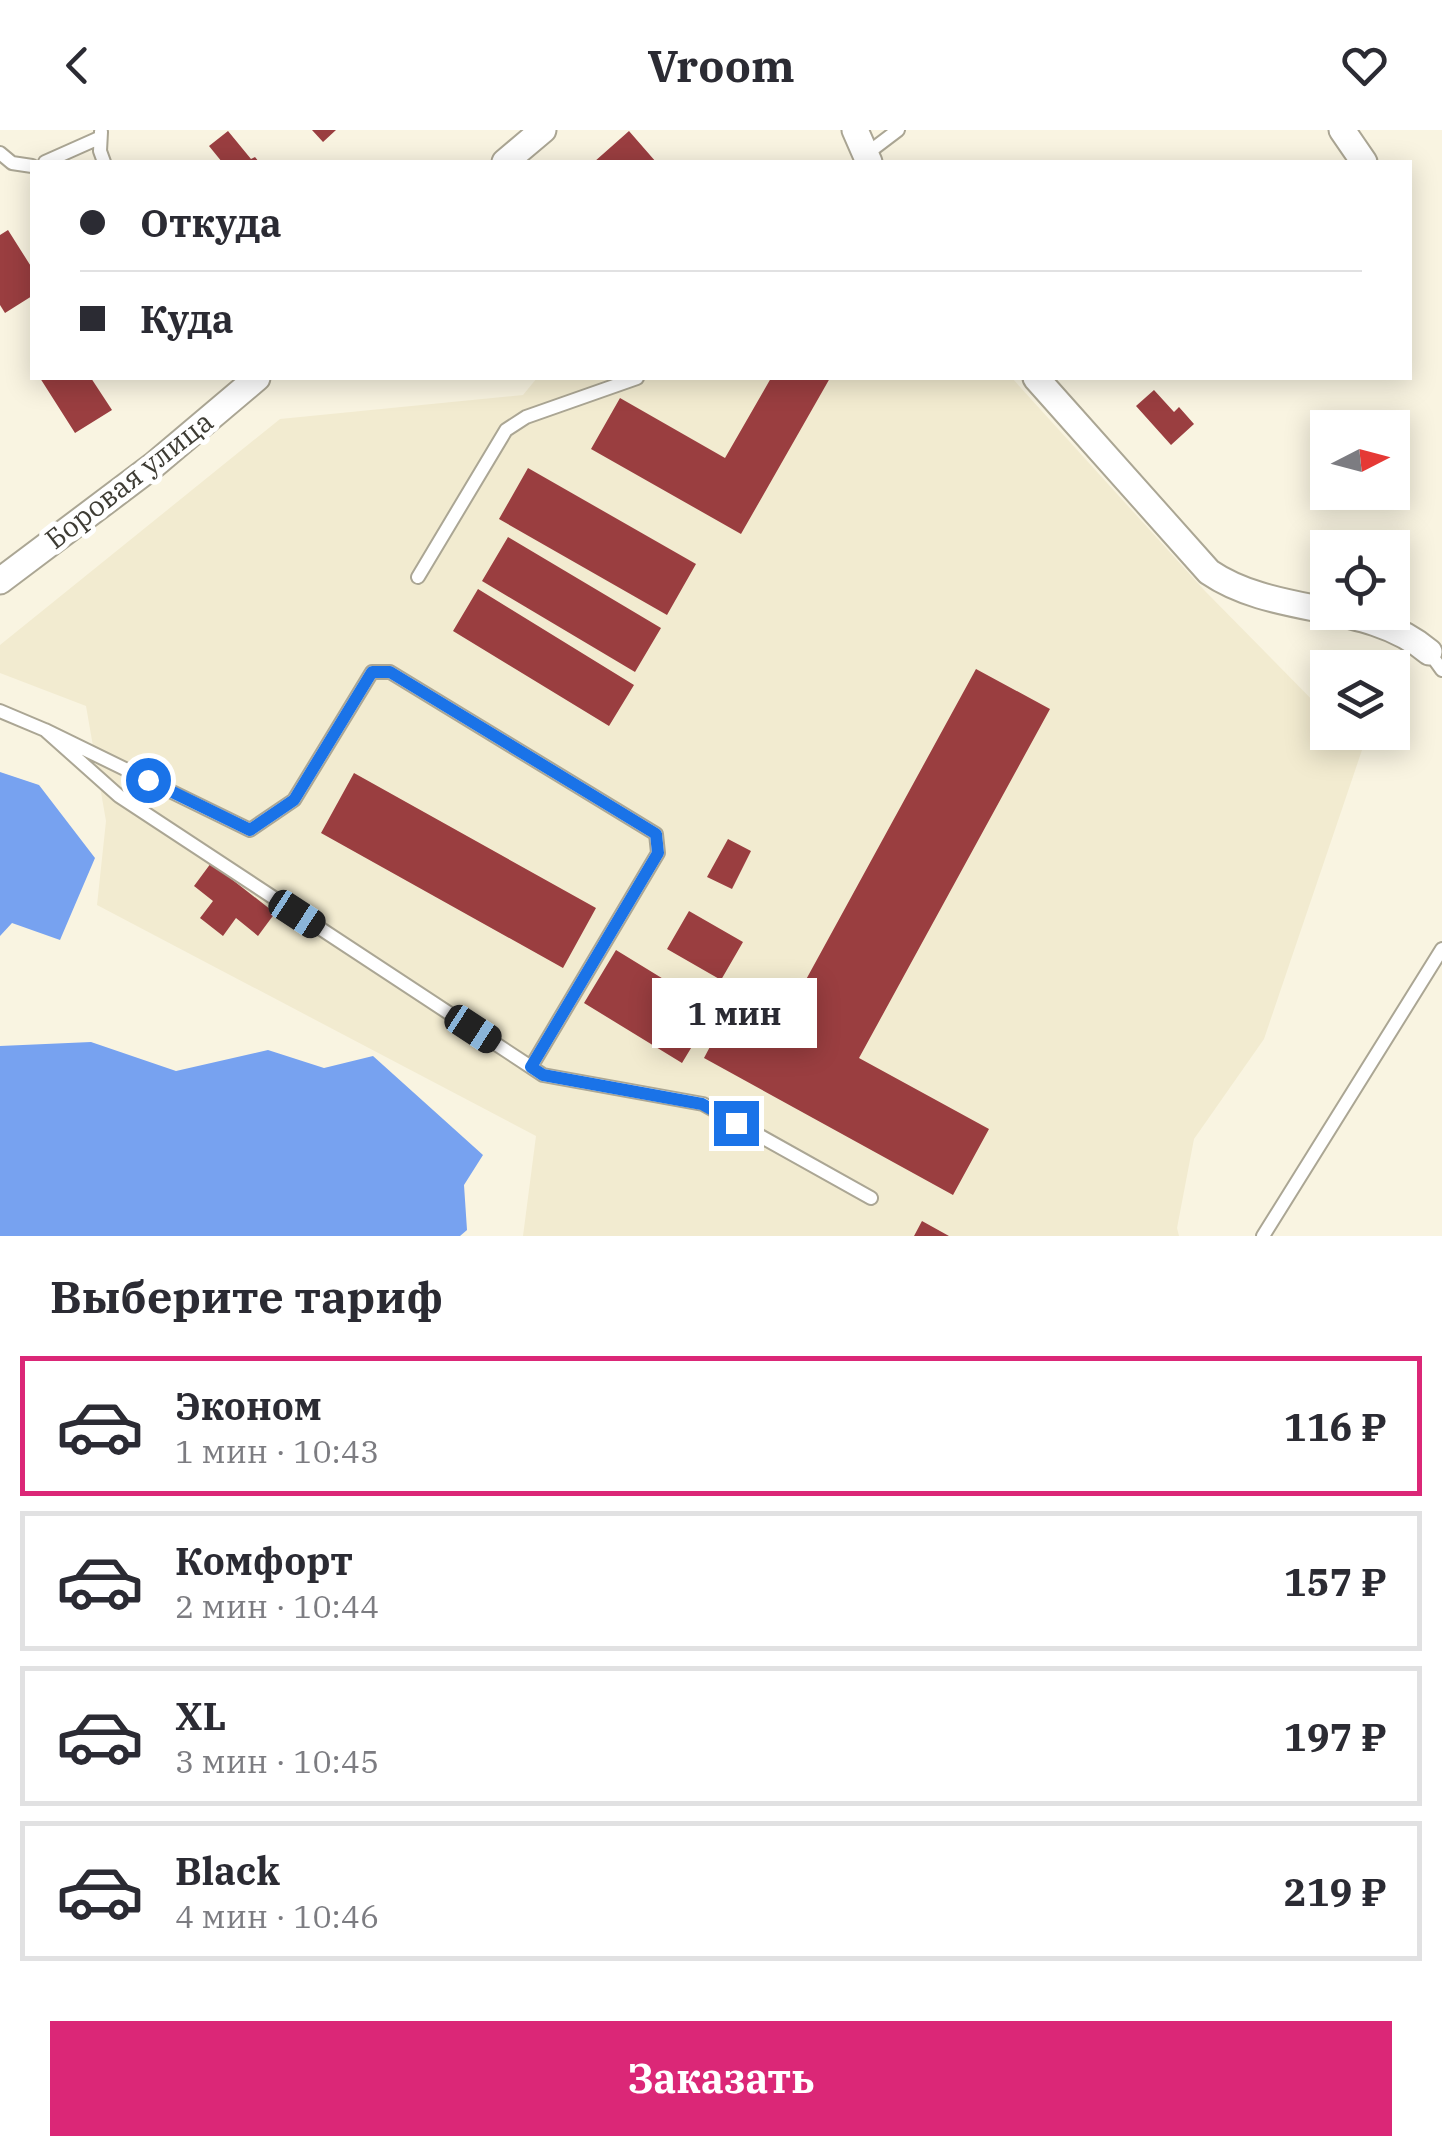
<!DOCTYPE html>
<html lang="ru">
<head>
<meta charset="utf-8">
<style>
	body { margin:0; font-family:"IBM Plex Serif",serif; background:#f7f7f7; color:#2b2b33; height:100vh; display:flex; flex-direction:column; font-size:38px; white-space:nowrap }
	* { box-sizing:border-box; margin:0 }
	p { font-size:32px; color:#7c7c81 }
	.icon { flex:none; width:55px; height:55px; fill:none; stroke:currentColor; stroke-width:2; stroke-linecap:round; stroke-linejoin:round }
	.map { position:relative; height:1106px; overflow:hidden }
	.details { display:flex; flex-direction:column; background:#fff; flex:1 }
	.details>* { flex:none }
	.guide { position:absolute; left:30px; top:30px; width:1382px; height:220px; border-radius:0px; box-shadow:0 5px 25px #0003; display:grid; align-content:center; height:220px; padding:0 50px; background:#fff }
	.needle { width:65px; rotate:84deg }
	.fabs { position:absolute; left:1310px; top:280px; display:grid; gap:20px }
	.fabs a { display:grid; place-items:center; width:100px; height:100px; border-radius:0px; background:#fff; box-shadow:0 5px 25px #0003; font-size:50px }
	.end { position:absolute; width:45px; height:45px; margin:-22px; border:12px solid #1a73e8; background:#fff; box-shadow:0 0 0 5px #fff }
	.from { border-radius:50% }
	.bubble { position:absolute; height:70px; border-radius:0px; background:#fff; box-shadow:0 5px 25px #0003; font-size:32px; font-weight:800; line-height:70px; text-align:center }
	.car { position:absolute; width:30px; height:60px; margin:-30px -15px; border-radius:12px; box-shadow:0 0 8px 2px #0007; background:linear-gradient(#222 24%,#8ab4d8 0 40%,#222 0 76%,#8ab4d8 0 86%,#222 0) }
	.guide b { display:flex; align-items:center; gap:35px; height:95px; font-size:38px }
	.guide b+b { border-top:2px solid #e1e1e2 }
	.guide i { width:25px; height:25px; background:#2b2b33 }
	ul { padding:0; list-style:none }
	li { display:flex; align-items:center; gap:30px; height:140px; margin:0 20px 15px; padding:0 30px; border:5px solid #e1e1e2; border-radius:0px }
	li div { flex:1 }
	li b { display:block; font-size:38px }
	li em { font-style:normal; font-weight:800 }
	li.on { border-color:#db2777 }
	li>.icon { width:90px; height:90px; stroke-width:1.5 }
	h2 { padding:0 50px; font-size:45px; line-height:120px }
	.button { display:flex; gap:20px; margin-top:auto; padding:20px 50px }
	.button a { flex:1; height:115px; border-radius:0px; background:#db2777; color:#fff; font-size:40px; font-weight:800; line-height:115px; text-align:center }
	header { display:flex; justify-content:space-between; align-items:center; height:130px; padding:0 50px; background:#fff; font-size:45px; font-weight:800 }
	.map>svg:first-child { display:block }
</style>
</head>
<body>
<header><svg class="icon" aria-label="back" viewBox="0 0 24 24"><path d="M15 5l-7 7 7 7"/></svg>Vroom<svg class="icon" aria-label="heart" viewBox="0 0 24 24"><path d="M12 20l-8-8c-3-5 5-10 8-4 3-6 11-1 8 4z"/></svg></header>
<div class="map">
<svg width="1442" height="1106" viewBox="0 0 1442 1106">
	<rect width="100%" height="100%" fill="#f9f4e1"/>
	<path fill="#f2ebd0" d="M537,248H1012L1205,461L1327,585L1328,602L1345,603L1362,620L1264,909L1194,1009L1177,1098L1179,1106H523L536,1006L97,775L106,691L86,576L0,543V515L280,289L523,265Z"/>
	<path fill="#77a2f0" d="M0,642L39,655L95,728L60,810L12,793L0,806Z
		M91,912L176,941L268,920L324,938L373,926L483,1025L464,1055L467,1100L460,1106H0V916Z"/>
	<path fill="#9a3e40" d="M312,0H336L323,12Z
		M228,1L251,29L255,27L259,32H222L209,16Z
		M629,1L656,32H594Z
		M8,100L32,138V166L5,183L0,175V105Z
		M40,248H91L112,280L75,303Z
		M771,248H830L741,404L591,319L620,268L725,328Z
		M1154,260L1174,282L1179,277L1194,294L1171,315L1136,276Z
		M528,338L696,434L667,485L499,389Z
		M508,407L661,498L635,542L482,451Z
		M478,459L634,555L609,596L453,501Z
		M976,539L1050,579L859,928L989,999L953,1065L704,928L739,862L785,888Z
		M354,643L596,778L563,838L321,703Z
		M728,709L751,721L732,759L707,747Z
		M211,733L275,783L258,806L236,788L223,806L200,788L213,771L194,756Z
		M689,781L743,812L721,850L667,819Z
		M616,820L714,880L682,933L584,873Z
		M922,1091L949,1106H914Z"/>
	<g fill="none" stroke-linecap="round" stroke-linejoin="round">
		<defs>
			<path id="service" d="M101,2L100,21L104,32
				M0,23L12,33L32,36
				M865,25L898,0
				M45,32L99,8
				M418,447L506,300L526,287L637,248
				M1429,522L1442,540
				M0,581L45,600L119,666L543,945L703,974L871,1068
				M45,600L250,700L294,670L372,542H390L656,704L658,723L531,937
				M1263,1106L1442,819"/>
			<path id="minor" d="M855,0L869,32
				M1342,0L1364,32
				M505,32L543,0
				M1036,248L1209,442C1275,487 1368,470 1429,522
				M0,451L154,335L257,248"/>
		</defs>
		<use href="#service" stroke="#aba694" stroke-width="16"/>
		<use href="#minor" stroke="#aba694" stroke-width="29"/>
		<use href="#service" stroke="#fff" stroke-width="12"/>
		<use href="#minor" stroke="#fff" stroke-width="25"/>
	</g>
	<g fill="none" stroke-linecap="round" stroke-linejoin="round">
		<path stroke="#1a73e8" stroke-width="12" d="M148,650L250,700L294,670L372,542H390L656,704L658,723L531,937L543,945L702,974L736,993"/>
	</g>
	<g text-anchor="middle" stroke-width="10" stroke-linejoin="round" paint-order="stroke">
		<g font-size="28" fill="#3e3c34" stroke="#fff">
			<text transform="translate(129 350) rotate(-38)" y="10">Боровая улица</text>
		</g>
	</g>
</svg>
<div class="fabs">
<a><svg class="needle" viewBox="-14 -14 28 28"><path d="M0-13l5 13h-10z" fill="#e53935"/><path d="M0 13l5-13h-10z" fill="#7c7c81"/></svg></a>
<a><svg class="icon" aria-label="locate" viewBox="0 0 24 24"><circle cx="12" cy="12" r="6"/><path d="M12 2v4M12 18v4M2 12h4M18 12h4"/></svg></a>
<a><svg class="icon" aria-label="layers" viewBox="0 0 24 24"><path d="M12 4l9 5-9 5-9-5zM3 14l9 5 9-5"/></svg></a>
</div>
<i class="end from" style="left:148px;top:650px"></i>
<i class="end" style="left:736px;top:993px"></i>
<div class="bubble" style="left:652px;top:848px;width:165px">1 мин</div>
<i class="car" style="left:297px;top:784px;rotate:123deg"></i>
<i class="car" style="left:473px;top:899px;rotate:123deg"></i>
<div class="guide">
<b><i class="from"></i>Откуда</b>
<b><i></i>Куда</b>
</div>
</div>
<section class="details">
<h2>Выберите тариф</h2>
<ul>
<li class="on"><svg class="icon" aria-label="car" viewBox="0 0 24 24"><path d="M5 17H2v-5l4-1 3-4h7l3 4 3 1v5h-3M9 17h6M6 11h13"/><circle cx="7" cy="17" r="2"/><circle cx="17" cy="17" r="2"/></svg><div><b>Эконом</b><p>1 мин · 10:43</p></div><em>116 ₽</em></li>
<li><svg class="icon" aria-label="car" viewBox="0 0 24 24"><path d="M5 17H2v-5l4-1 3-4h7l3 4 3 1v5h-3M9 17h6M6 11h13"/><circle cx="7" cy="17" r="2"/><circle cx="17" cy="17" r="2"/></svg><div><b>Комфорт</b><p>2 мин · 10:44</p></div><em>157 ₽</em></li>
<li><svg class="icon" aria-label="car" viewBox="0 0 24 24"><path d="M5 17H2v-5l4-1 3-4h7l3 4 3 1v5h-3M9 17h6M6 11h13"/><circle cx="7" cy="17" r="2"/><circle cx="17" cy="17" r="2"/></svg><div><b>XL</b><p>3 мин · 10:45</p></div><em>197 ₽</em></li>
<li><svg class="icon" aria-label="car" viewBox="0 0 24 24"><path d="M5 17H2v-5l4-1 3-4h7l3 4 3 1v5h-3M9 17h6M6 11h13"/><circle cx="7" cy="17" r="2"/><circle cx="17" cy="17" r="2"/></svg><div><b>Black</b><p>4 мин · 10:46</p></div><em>219 ₽</em></li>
</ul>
<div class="button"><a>Заказать</a></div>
</section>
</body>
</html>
